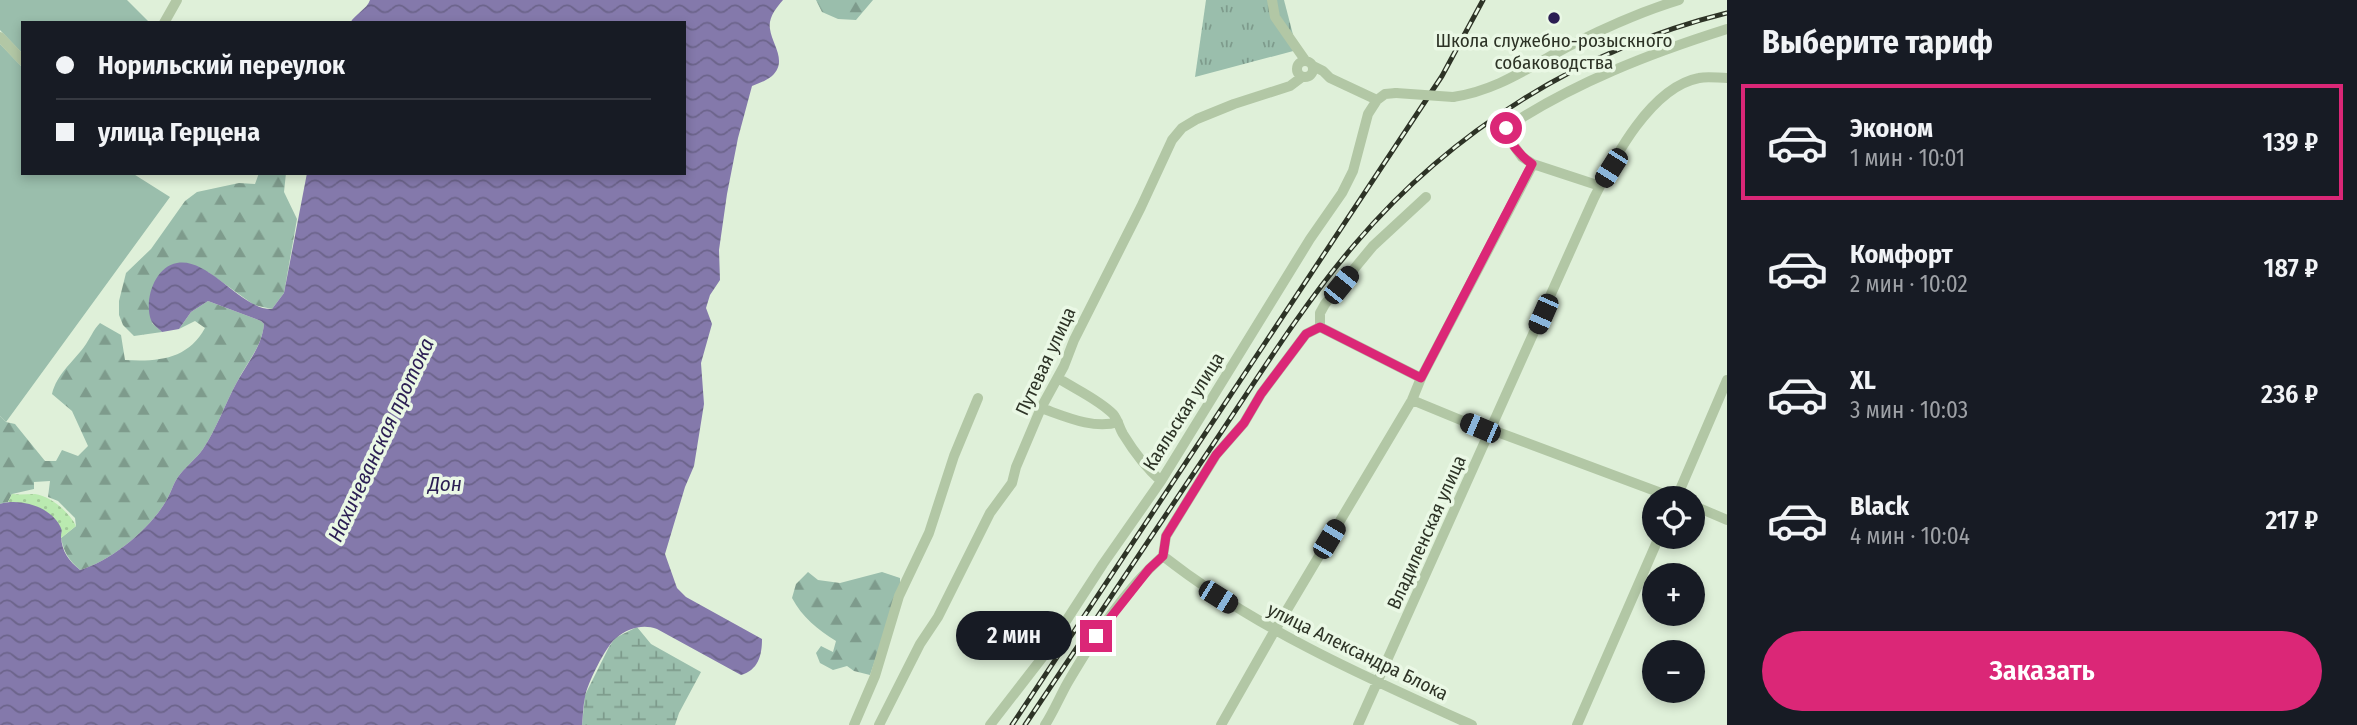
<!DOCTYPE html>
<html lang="ru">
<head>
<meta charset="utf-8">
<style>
	body { margin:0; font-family:"Fira Sans Condensed",sans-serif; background:#242831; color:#f1f3f6; height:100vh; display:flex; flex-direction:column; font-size:26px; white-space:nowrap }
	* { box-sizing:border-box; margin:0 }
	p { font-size:23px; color:#9ea1a6 }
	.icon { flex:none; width:38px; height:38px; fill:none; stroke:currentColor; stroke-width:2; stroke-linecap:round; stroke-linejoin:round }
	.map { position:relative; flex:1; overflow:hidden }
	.drawer { display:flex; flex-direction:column; background:#171b24; width:630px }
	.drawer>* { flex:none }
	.hud { position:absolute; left:21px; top:21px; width:665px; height:154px; border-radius:0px; box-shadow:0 4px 10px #0003; display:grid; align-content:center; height:154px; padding:0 35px; background:#171b24 }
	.buttons { position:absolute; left:1642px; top:486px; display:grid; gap:14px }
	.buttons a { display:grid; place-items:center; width:63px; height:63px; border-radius:50%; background:#171b24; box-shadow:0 4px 10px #0003; font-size:35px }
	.end { position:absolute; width:32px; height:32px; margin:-16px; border:9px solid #db2777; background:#fff; box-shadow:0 0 0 4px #fff }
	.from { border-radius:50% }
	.bubble { position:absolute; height:49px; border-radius:24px; background:#171b24; box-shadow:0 4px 10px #0003; font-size:23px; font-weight:600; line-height:49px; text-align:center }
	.car { position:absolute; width:21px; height:42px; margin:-21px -10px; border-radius:9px; box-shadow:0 0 5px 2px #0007; background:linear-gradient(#222 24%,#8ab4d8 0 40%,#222 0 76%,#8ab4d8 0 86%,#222 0) }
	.hud b { display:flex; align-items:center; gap:24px; height:66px; font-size:26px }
	.hud b+b { border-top:2px solid #363941 }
	.hud i { width:18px; height:18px; background:#f1f3f6 }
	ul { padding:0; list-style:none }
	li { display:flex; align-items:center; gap:21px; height:116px; margin:0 14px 10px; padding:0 21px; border:4px solid transparent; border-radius:0px }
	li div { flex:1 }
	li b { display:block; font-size:26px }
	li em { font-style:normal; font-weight:600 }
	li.selected { border-color:#db2777 }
	li>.icon { width:63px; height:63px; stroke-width:1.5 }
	h2 { padding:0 35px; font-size:32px; line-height:84px }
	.cta { display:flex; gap:14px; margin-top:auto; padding:14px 35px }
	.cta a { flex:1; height:80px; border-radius:42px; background:#db2777; color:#fff; font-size:28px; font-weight:600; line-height:80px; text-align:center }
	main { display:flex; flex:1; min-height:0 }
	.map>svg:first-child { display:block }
</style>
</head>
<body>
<main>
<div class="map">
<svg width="1727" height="725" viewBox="0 0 1727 725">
	<defs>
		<pattern id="grass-tufts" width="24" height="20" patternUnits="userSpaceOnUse" patternTransform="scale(1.75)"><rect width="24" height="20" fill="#9abeac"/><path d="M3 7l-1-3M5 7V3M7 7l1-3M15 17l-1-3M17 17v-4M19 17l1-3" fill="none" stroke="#7e9b8c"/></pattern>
		<pattern id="forest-firs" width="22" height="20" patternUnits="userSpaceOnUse" patternTransform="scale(1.75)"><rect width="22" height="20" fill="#9abeac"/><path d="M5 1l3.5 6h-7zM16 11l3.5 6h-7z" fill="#7e9b8c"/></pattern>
		<pattern id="wetland-marsh" width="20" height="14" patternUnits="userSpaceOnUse" patternTransform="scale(1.75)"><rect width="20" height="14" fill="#9abeac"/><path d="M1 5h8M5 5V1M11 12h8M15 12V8" fill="none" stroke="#7e9b8c"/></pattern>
		<pattern id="sand-dots" width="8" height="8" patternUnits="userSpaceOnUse" patternTransform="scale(1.75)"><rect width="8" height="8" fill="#baeab0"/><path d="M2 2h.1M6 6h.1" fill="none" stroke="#a0c997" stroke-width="1.8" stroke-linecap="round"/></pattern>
		<pattern id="water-waves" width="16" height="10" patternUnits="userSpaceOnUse" patternTransform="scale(1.75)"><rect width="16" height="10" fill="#8479ab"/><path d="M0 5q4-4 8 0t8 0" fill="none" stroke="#6c648b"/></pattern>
	</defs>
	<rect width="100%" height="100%" fill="#dff0d9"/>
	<path fill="url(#grass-tufts)" d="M1206,0H1284L1297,50L1195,77Z"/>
	<path fill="url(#forest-firs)" d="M816,0H873L856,20L838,19L822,12Z
		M259,173H286L284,192L297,219L284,293L272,309L254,305L208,272L152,323L162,332L134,336L123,325L119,315V301L126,273L151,249L185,201L197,192L239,183L255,184Z
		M208,301L261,321L264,324C262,347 247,362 237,382C225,404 217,428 203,449C196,459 185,467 178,477C173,484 171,493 166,501C150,529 111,561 80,570C69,560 64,553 61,538L76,526L75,518L58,501L48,497L50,481L34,482V489L12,494L8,502L0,504V416L6,422L15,424L45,461H56L62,450L78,456L88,446L72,411L52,394C57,374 72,363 84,347C90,339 93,330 100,323L121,335L125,360C159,362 188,359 205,328L195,321L179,329L191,312Z
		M808,572L818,580L840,583L882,572L900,578V587L870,675L854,671L847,666L833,670L820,663L816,653L821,646L833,652L836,641C818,630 802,617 792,598L796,584Z"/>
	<path fill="url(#wetland-marsh)" d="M637,627L651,644L701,672L679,713L675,725H582L585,695L609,647L615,638Z"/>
	<path fill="url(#sand-dots)" d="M12,494C20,495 27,494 35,494C51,496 70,513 76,526L61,538C62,513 30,501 8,502Z"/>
	<path fill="#9abeac" d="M0,0H127L150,23H23V54L0,30Z
		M0,44L23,68V173H132L170,197L6,422L0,416Z"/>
	<path fill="url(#water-waves)" d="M370,0H783C776,8 768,18 770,29C772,45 788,61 772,76C766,81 759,83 752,86L738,138L727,194L719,250L720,280L710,295L706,308L712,324L701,363L704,404L694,466L685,487L665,554L677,588L686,597L762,639C762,656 758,670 741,675L657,629C643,624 628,628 616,638C606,646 587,684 585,697C583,706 583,716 582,725H0V504C19,498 50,506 60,526C63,532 61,531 61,537C62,552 69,561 80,570C111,561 150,529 166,501C171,493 173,484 178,477C185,467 196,459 203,449C217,428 225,404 237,382C247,363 262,347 264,324L261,321L208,301L191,312L179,329L162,332C158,328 153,325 151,320C144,301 154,267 177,263C209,257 241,310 272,309L284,293L307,173H684V23H350C355,14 367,9 370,0Z"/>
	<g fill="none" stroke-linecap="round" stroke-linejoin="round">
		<path stroke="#b2c7a5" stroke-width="10" d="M1272,0L1275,17L1305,60
			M164,23L177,0
			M0,37L23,61
			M1297 69a8 8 0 1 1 16 0a8 8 0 1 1-16 0Z
			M1313,66L1323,71L1330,78L1377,100L1385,94L1396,93
			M1453,97C1500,90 1533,64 1575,43C1609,26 1643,11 1679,0
			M1600,186L1533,164L1522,157L1505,133L1506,128C1573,83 1651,53 1727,29
			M1320,327L1421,378
			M1058,378C1075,389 1098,399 1113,414C1118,420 1119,427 1123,434C1134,452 1145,467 1161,481
			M1412,400L1480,428L1492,430L1677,499
			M1041,408C1064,416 1094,430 1118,422
			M1676,499L1727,380
			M1692,505L1727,520
			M1163,556C1256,629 1365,677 1472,725
			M854,725L875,676L899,596L929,533L954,456L978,398
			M879,725L920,644L938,617L990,513L1012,483L1016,467L1041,408L1064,366L1074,340L1141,207L1172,140L1182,128L1197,119L1234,104L1290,86L1302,77
			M990,725L1042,658L1103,564L1161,481L1310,239L1342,193L1353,171L1368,114L1377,100
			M1045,725C1054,711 1060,696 1068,682C1094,638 1124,590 1163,556L1166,536L1216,455L1244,423L1261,394L1306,334L1320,327V313L1325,304L1373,246L1426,197
			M1221,725L1275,630L1412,400L1421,378L1533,164
			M1358,725L1594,198C1614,158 1651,87 1699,78C1708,76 1718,78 1727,78
			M1577,725L1659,537"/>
		<defs>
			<path id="rail" d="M1012,725L1442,76L1483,0
				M1025,725C1088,631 1151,537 1214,443C1259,376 1302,306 1355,244C1452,130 1582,49 1727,13"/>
		</defs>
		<use href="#rail" stroke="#2d3326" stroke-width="5"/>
		<use href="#rail" stroke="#eaf8e5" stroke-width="2.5" stroke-dasharray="8" stroke-linecap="butt"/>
		<path stroke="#b2c7a5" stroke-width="10" d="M1396,93L1453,97"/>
	</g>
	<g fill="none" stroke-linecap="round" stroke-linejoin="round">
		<path stroke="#db2777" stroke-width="9" d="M1096,636L1149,569L1163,556L1166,536L1216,455L1244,423L1261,394L1306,334L1320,327L1421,378L1532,164C1520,156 1513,145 1505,133L1506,128"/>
	</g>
	<circle fill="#2b1e53" stroke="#eaf8e5" stroke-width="2.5" cx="1554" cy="18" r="7"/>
	<g text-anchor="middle" stroke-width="7" stroke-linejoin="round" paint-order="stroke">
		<g font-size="19" fill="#2d3326" stroke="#eaf8e5">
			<text x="1554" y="47">Школа служебно-розыскного<tspan x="1554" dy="22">собаководства</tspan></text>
		</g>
		<g font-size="19" fill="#2d3326" stroke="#eaf8e5">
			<text transform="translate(1045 361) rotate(-65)" y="7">Путевая улица</text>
			<text transform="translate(1183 411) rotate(-58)" y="7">Каяльская улица</text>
			<text transform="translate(1426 532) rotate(-66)" y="7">Владиленская улица</text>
			<text transform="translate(1358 651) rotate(26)" y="7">улица Александра Блока</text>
		</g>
		<g font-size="21" font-style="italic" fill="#2b1e53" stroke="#eaf8e5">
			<text transform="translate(381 440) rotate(-65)" y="7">Нахичеванская протока</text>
			<text x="445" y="491">Дон</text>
		</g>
	</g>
</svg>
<div class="buttons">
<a><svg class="icon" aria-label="locate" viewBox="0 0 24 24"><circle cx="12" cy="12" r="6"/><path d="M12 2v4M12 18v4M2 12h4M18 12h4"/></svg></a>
<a>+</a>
<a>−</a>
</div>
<i class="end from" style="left:1506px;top:128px"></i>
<i class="end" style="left:1096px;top:636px"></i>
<div class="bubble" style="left:956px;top:611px;width:116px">2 мин</div>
<i class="car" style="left:1611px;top:168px;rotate:212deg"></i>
<i class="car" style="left:1341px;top:285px;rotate:39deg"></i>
<i class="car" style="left:1543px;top:314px;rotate:204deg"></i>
<i class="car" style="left:1480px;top:428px;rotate:293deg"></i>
<i class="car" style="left:1329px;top:539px;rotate:31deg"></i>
<i class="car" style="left:1218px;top:597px;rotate:122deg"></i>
<div class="hud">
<b><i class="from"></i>Норильский переулок</b>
<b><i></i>улица Герцена</b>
</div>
</div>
<section class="drawer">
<h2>Выберите тариф</h2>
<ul>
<li class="selected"><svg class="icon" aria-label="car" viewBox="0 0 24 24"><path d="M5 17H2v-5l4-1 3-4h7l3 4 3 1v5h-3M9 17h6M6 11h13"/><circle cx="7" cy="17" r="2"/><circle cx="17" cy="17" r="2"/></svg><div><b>Эконом</b><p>1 мин · 10:01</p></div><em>139 ₽</em></li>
<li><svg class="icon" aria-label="car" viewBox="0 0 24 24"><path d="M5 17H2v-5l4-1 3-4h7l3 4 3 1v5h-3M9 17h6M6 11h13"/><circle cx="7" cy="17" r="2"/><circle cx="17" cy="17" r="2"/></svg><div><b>Комфорт</b><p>2 мин · 10:02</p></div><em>187 ₽</em></li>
<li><svg class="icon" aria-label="car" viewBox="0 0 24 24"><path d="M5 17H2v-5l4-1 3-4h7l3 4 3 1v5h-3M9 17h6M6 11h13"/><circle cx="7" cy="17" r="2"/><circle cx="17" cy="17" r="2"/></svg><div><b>XL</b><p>3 мин · 10:03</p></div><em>236 ₽</em></li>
<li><svg class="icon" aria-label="car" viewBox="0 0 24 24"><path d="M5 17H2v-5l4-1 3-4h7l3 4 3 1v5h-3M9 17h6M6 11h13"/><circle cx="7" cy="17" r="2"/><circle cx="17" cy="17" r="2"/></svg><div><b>Black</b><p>4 мин · 10:04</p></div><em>217 ₽</em></li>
</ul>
<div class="cta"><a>Заказать</a></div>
</section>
</main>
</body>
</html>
